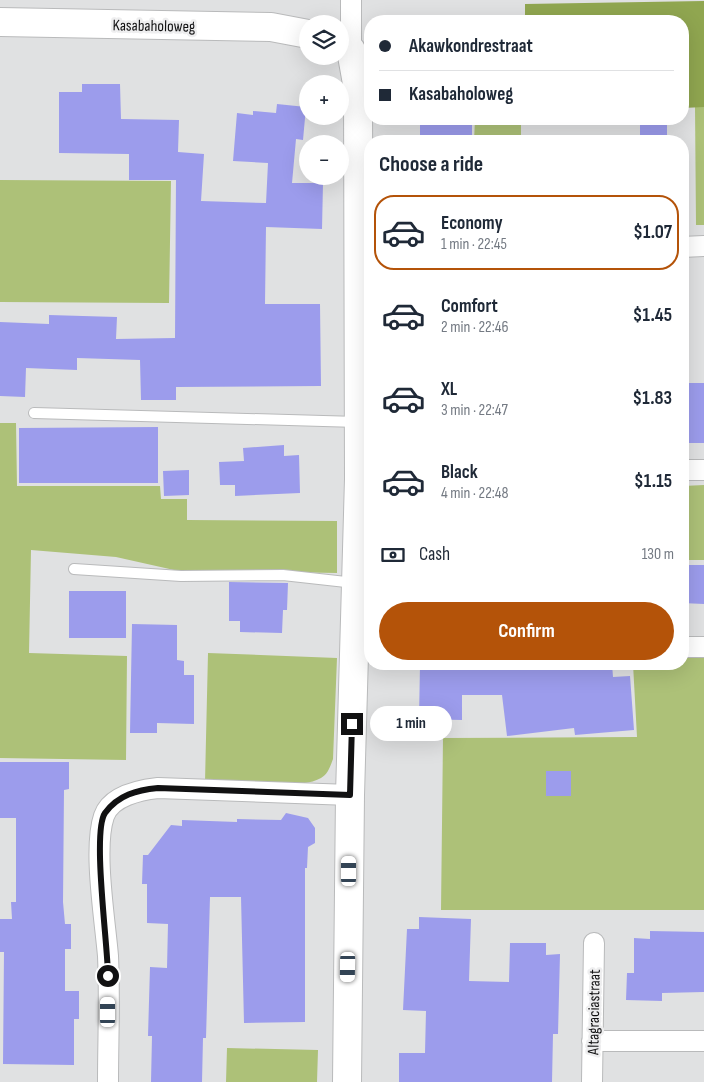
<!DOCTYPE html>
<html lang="en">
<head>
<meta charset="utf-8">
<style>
	body { margin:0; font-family:"Sofia Sans Condensed",sans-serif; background:#f2f2f3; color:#1f2937; height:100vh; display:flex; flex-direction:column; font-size:19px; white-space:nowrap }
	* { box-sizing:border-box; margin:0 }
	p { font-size:16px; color:#747a83 }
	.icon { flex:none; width:28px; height:28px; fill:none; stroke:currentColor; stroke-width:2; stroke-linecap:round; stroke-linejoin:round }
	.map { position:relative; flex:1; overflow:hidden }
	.panel { position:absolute; left:364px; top:135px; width:325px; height:535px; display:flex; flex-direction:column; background:#fff; border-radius:20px; box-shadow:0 5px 20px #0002 }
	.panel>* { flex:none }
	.guide { position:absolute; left:364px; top:15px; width:325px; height:110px; border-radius:20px; box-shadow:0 5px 20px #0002; display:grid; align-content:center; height:110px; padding:0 15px; background:#fff }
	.buttons { position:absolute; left:299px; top:15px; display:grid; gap:10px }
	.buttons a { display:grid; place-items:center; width:50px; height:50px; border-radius:50%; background:#fff; box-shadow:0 5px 20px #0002; font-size:25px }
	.end { position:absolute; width:22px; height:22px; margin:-11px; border:6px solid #111112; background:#fff; box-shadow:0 0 0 2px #fff }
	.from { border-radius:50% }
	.bubble { position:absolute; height:35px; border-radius:18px; background:#fff; box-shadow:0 5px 20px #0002; font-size:16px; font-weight:700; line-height:35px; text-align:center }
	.car { position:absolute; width:15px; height:30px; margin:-15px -8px; border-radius:6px; box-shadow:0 0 4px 1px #0007; background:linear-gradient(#fff 24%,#345 0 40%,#fff 0 76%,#345 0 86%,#fff 0) }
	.guide b { display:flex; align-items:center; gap:18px; height:48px; font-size:19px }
	.guide b+b { border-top:1px solid #e0e1e3 }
	.guide i { width:12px; height:12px; background:#1f2937 }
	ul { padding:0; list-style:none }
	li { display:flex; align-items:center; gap:15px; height:75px; margin:0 10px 8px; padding:0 5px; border:2px solid transparent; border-radius:20px }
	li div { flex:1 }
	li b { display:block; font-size:19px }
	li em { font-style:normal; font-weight:700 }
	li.selected { border-color:#b45309 }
	li>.icon { width:45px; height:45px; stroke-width:1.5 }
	h2 { padding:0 15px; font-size:22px; line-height:60px }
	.pay { display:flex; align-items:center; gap:12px; height:55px; padding:0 15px; font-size:19px }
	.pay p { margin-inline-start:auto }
	.action { display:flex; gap:10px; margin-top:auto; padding:10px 15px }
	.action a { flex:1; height:58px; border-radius:30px; background:#b45309; color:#fff; font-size:20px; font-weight:700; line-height:58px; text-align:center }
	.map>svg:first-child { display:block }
</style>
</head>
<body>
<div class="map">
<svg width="704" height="1082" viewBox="0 0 704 1082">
	<rect width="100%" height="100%" fill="#e0e1e2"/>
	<path fill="#adc178" d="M695,107H704V225H696Z
		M475,119H521V141H474Z
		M0,180L171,181L169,303L0,302Z
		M0,423H16L17,486H160L161,499H187V520L337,521V573L174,570L116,557L31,550L29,653L127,656L126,760L0,758Z
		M704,485V560H683V486Z
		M208,653L337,658L333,759C330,767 328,774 321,778C299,791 232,782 205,782Z
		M683,656H704V910H441L443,738L637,737L633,664H682Z
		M227,1048L318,1050L317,1082H226Z"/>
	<path fill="#90a650" d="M704,1V107L683,108L682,21H525V4Z"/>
	<path fill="#9c9cec" d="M82,84H120L121,119L179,120L178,152L204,154L201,201L266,203L268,163L233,161L237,113L253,115V111L276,113L277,104L306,107L303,140L296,139L292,183H323L322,229L266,227L265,304H320L321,386L176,387V400H141L140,360L77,358V370L26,368L25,397L0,396V322L49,324V315L117,317L116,339L175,338L176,180H129V154L59,153V92H82Z
		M420,119H472V141H420Z
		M640,119H667V141H640Z
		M685,383H704V443H682V385Z
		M158,427V483H19V428Z
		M284,445V456L299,455L300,493L235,496V485H220L219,462L244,461L243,448Z
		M189,470V495L164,496L163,471Z
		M682,565H704V604L682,603Z
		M229,582L288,583L287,610H283L282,633L240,632V621H229Z
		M69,591H126V638H69Z
		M132,624L177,625V660L184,661V675H194V724L157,723V733H130Z
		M498,664H543L544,667L612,664L613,677L630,676L634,730L575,735L574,728L507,736L502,695H462V720L419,719L420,665L499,666Z
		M0,762H69V789L64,790L63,902L65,924H71V949H65V991H79V1019H74V1065L3,1064L4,952H0V919H12L11,902H16V818H0Z
		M546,771H571V796H546Z
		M286,813L308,818L315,828V843L308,847L307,868H305V1022L244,1023L241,897H210L206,1038H203L202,1082H151L152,1036H148L150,967L167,968L168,924L147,923V884H142L143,855H148L171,825L182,826V820L237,822V819L281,820Z
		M419,917L471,919L469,981L509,982L510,943H546V955L560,954L558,1034H553L552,1082H399V1053H425L426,1011L403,1010L407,929H419Z
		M650,931L704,932V992L662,993V1001L626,1000L627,973H634V938L650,939Z"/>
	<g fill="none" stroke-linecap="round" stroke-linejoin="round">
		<defs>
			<path id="lane" d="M34,413L358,422
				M74,569L181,576L283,575L355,583"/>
			<path id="street" d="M351,50V0
				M682,247L704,246
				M682,470H704
				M682,647H704
				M592,1041H704
				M108,1082C108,1040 110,998 108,956C105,920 93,848 104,816C111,796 140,790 158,788L350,795
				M592,1082L594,943"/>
			<path id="secondary" d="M0,22L271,27L308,34
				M340,43L351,50L358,89L359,479L350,795L347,1082"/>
		</defs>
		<use href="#lane" stroke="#b9babb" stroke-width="12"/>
		<use href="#street" stroke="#b9babb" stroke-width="22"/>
		<use href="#secondary" stroke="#b9babb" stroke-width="30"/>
		<use href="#lane" stroke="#fff" stroke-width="10"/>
		<use href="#street" stroke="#fff" stroke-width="20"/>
		<use href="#secondary" stroke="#fff" stroke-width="28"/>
	</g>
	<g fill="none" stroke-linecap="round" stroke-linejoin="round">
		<path stroke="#111112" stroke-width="6" d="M108,976C108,946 92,832 105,813C118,795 137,790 158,788L350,795L352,724"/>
	</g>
	<g text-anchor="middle" stroke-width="5" stroke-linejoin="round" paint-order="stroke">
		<g font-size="16" fill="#111112" stroke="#eeeeef">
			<text transform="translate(154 25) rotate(1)" y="6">Kasabaholoweg</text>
			<text transform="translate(593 1012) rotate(-89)" y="6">Altagraciastraat</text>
		</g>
	</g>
</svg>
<div class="buttons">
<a><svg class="icon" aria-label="layers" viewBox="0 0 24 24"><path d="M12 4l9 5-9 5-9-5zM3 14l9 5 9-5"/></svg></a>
<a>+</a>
<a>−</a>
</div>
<i class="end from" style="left:108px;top:976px"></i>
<i class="end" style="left:352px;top:724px"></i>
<div class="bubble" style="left:370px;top:706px;width:82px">1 min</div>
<i class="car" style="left:349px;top:871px;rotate:0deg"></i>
<i class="car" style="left:348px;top:967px;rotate:181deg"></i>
<i class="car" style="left:108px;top:1012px;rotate:0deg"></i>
<div class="guide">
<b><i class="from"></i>Akawkondrestraat</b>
<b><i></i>Kasabaholoweg</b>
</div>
<section class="panel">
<h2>Choose a ride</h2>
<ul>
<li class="selected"><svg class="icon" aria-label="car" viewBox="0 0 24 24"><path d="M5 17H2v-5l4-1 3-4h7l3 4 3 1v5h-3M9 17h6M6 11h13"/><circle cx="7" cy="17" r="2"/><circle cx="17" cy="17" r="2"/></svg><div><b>Economy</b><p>1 min · 22:45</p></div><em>$1.07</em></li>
<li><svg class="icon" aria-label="car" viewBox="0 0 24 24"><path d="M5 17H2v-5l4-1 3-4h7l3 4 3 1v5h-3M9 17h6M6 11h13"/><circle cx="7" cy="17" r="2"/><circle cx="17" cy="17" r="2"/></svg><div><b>Comfort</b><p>2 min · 22:46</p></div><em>$1.45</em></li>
<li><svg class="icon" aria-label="car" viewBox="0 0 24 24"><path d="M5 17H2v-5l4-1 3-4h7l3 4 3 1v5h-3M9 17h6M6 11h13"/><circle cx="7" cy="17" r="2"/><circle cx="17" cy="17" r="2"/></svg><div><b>XL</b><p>3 min · 22:47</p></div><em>$1.83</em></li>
<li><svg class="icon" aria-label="car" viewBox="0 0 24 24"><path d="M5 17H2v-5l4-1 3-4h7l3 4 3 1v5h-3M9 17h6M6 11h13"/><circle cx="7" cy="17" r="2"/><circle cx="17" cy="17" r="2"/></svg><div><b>Black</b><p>4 min · 22:48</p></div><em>$1.15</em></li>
</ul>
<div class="pay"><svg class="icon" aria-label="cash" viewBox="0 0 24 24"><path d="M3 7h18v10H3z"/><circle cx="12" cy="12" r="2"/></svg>Cash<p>130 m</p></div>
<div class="action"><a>Confirm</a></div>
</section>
</div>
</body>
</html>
